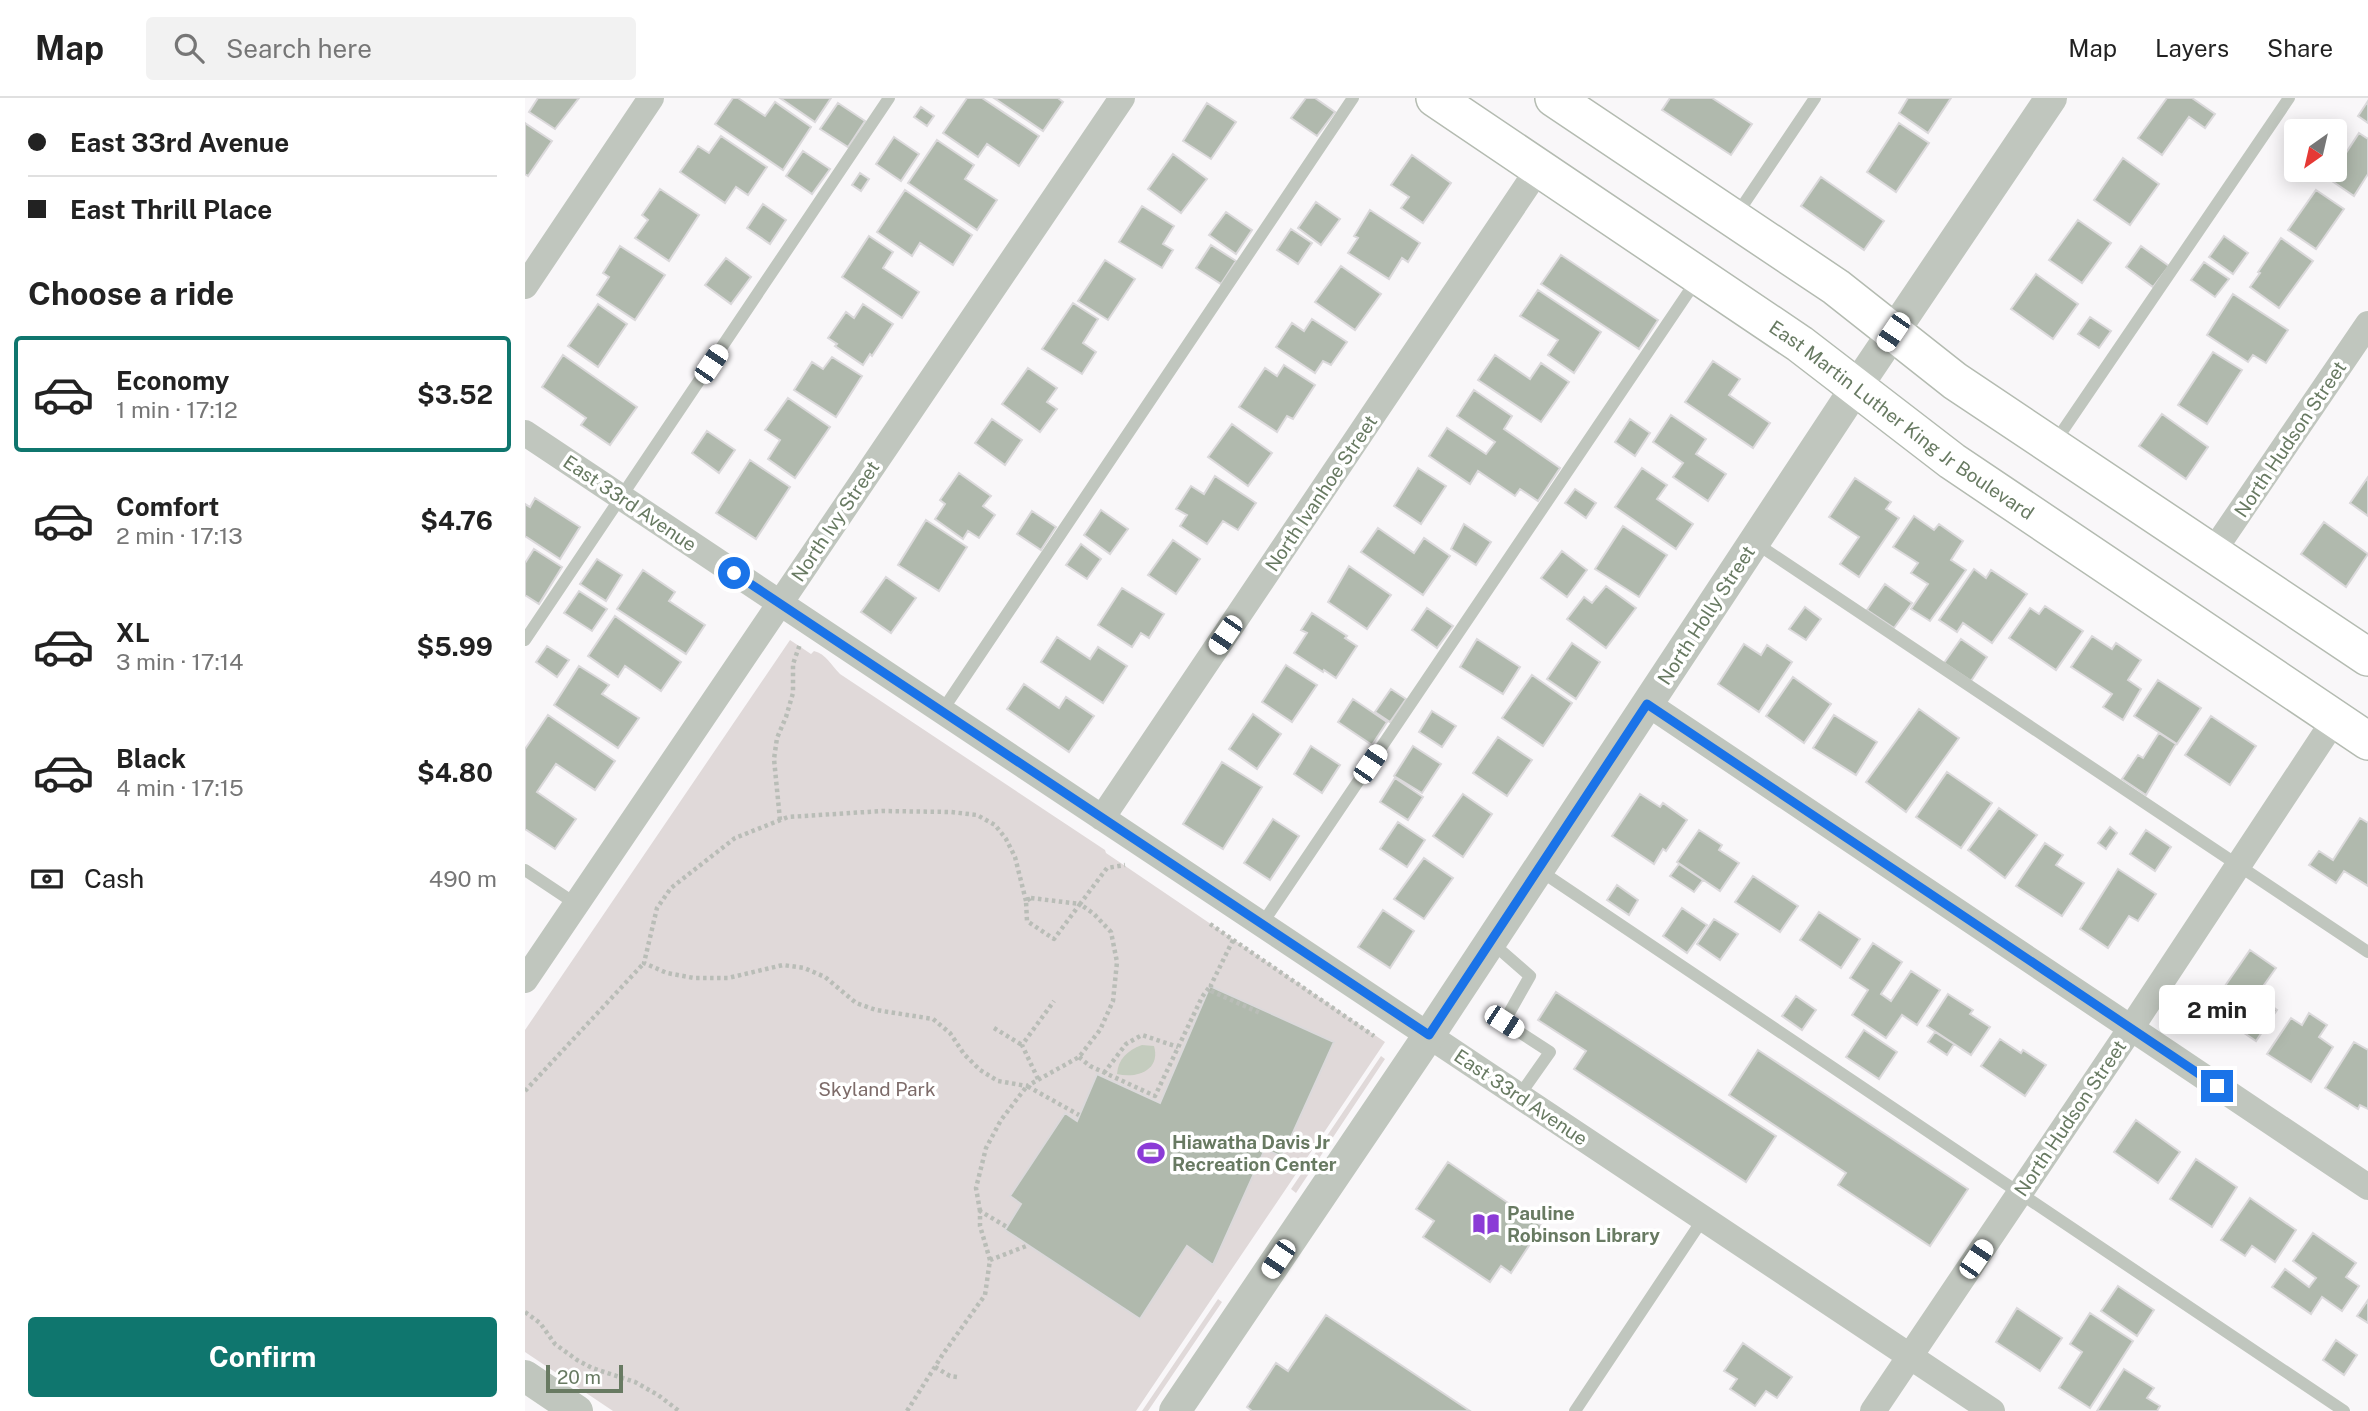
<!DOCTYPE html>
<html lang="en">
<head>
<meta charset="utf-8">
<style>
	body { margin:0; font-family:"Public Sans",sans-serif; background:#f2f2f2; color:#222; height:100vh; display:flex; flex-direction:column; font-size:26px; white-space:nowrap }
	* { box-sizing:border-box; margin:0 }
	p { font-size:23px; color:#767676 }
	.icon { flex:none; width:38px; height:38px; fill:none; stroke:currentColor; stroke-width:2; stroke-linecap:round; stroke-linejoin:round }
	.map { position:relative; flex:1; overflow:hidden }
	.panel { display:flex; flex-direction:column; background:#fff; width:525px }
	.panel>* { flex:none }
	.hud { display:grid; align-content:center; height:154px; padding:0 28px; background:#fff }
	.needle { width:46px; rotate:214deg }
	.controls { position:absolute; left:1759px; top:21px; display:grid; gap:14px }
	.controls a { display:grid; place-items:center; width:63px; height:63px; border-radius:7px; background:#fff; box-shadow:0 4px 18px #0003; font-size:35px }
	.scale { position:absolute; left:21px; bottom:18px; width:77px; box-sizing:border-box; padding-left:7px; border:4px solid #687a62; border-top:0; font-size:19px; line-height:24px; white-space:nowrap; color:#687a62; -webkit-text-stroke:5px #fff; paint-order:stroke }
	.end { position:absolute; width:32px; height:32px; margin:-16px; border:9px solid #1a73e8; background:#fff; box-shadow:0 0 0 4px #fff }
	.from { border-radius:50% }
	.bubble { position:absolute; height:49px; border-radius:7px; background:#fff; box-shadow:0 4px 18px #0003; font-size:23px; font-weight:700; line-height:49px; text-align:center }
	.car { position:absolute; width:21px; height:42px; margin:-21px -10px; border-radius:9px; box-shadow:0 0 5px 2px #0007; background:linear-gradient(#fff 24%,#345 0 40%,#fff 0 76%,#345 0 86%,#fff 0) }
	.hud b { display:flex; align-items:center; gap:24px; height:66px; font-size:26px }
	.hud b+b { border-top:2px solid #e0e0e0 }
	.hud i { width:18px; height:18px; background:#222 }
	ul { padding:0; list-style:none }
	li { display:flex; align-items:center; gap:21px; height:116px; margin:0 14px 10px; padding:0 14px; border:4px solid transparent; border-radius:7px }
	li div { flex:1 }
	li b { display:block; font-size:26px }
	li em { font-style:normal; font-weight:700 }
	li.on { border-color:#0f766e }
	li>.icon { width:63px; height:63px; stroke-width:1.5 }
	h2 { padding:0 28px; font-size:32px; line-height:84px }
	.pay { display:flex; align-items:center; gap:18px; height:77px; padding:0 28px; font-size:26px }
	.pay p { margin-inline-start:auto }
	.primary-button { display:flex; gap:14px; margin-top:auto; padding:14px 28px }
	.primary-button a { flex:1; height:80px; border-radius:7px; background:#0f766e; color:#fff; font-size:28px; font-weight:700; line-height:80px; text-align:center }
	header { display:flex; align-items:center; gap:42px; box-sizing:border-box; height:98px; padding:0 35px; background:#fff; border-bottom:2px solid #e0e0e0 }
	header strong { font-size:33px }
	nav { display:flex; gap:38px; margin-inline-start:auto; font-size:24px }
	.search { width:490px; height:63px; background:#f2f2f2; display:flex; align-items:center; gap:18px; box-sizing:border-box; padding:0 24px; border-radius:7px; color:#767676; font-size:26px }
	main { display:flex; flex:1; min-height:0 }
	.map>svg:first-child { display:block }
</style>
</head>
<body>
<header>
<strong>Map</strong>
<div class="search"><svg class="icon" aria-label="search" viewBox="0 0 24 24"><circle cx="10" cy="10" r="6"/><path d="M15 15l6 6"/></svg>Search here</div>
<nav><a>Map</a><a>Layers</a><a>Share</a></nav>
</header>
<main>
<section class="panel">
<div class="hud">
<b><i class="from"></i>East 33rd Avenue</b>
<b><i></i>East Thrill Place</b>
</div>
<h2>Choose a ride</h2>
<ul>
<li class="on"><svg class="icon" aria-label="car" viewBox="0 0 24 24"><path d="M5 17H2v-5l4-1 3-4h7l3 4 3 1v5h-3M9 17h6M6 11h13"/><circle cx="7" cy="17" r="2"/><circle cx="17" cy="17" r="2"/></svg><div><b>Economy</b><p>1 min · 17:12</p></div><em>$3.52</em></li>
<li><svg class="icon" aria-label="car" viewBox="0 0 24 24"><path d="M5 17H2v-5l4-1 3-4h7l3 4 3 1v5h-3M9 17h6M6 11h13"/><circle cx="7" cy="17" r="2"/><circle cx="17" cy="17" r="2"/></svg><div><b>Comfort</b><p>2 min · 17:13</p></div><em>$4.76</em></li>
<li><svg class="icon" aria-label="car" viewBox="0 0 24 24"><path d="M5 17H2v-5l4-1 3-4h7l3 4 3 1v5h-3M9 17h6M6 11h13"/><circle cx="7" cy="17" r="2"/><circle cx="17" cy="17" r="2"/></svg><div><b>XL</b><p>3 min · 17:14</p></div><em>$5.99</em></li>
<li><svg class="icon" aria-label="car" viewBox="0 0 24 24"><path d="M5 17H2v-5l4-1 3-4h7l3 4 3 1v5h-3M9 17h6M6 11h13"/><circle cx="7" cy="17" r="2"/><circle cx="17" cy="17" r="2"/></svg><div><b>Black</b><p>4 min · 17:15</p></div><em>$4.80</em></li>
</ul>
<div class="pay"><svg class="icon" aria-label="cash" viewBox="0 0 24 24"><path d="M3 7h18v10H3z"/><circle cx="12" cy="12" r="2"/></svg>Cash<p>490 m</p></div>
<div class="primary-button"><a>Confirm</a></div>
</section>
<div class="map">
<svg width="1843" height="1313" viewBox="0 0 1843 1313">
	<rect width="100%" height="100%" fill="#f9f7f9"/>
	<path fill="#e0d9d9" d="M265,542L286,556L289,553C301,556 306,567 315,576L580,752L581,755L860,944L611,1313H88L0,1254V932Z
		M856,958L860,961L771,1095L766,1091Z
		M693,1201L697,1204L623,1313H617Z"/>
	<path fill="#c4ccbe" d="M617,947L629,948C636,972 612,981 592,976C593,961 603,952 617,947Z"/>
	<path fill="#b0b9ad" stroke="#dbd9db" stroke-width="2" d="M13,0H54L30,31L4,14Z
		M208,0H213L240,18L250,4L286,29L258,72L190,26Z
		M255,0H306L290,24Z
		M442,0H457L514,38L494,68L462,46L453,59L418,35Z
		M469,0H533L538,4L518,33Z
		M781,0H790L810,14L792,38L766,20Z
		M1145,0H1187L1227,26L1206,57L1137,12Z
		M1383,0H1426L1403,35L1374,15Z
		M1642,0H1667L1690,16L1680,30L1664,19L1637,57L1613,40Z
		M1843,3V25L1833,18Z
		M313,5L340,23L323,49L295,31Z
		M682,5L711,24L686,61L658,43Z
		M396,9L409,18L402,28L389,19Z
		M0,25L27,43L3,78L0,76Z
		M1374,25L1404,45L1371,94L1342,74Z
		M1834,35L1843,41V76L1829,98L1804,81Z
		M196,38L242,69L223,97L211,89L200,105L155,74L173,48L184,55Z
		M369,39L394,56L376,83L351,66Z
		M412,42L449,67L440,81L472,102L452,132L383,85Z
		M278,53L305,71L287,96L261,78Z
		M648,56L682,81L656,115L623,91Z
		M887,57L926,85L898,125L876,110L884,99L866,87Z
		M1598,60L1634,86L1605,127L1569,102Z
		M335,75L344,81L336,93L327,87Z
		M1296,79L1359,123L1339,152L1276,108Z
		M135,91L174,117L144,163L110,140L123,122L117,117Z
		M380,92L447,137L428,167L395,145L387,158L352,134Z
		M1791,92L1819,111L1791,151L1763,132Z
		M791,104L815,121L796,147L773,130Z
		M238,106L261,122L245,146L222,130Z
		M617,108L649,128L638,146L648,152L637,170L594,144Z
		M845,112L895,145L883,164L877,160L864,181L823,155L833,140L829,138Z
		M701,114L727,132L711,156L684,137Z
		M1553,122L1586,145L1557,185L1524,162Z
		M766,131L787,145L773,166L752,152Z
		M344,138L368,154L358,170L394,194L377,220L317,179Z
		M1699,138L1723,155L1708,176L1684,159Z
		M1756,140L1788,163L1754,210L1725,189L1735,175L1733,174Z
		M686,147L711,163L696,186L671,170Z
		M95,148L140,177L110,222L72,197L84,179L78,175Z
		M1616,148L1644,168L1628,189L1601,169Z
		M1036,157L1133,222L1114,251L1016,186Z
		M201,160L226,179L206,206L180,187Z
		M580,162L610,181L583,222L553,203Z
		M1679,164L1704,181L1690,199L1666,182Z
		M816,168L856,196L830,232L790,204Z
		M1511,176L1553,206L1528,241L1486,211Z
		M1013,192L1076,234L1049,275L1023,257L1033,242L995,218Z
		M1708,196L1763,232L1741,265L1728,257L1723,264L1682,237Z
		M548,205L573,221L558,245L571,254L557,276L517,251Z
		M73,206L102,226L73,269L43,248Z
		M338,206L368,226L347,258L345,256L338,267L310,248L312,246L303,240L321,214L329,220Z
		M1565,219L1586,233L1574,250L1553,236Z
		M787,221L822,244L806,267L798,263L790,275L751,249L767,225L779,233Z
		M1688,254L1717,272L1682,326L1653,307Z
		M38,257L112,309L85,347L56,327L61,320L17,289Z
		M970,257L1005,281L1016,265L1044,284L1016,324L953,282Z
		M307,259L337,278L311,319L269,292L287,264L298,271Z
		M1188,263L1215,281L1204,297L1245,325L1228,350L1160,304Z
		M759,267L790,287L768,321L762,318L752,334L714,309L740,270L752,278Z
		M503,270L532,290L522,304L532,311L515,334L477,306Z
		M949,292L987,318L979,331L1035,370L1013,403L995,391L990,398L953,373L945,386L904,358L922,330L961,356L970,344L932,318Z
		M263,300L305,329L270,380L243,361L255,342L240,332Z
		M1637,316L1683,349L1661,381L1614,348Z
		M1146,317L1181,341L1171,356L1201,376L1183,403L1148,379L1158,365L1128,344Z
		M467,321L497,342L480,367L450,345Z
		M1105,321L1125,335L1110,358L1090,344Z
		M707,326L747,355L723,388L683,359Z
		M182,333L210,352L194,375L167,355Z
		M225,362L265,389L231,441L191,415Z
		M893,370L921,388L896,426L869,408Z
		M1117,370L1142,387L1132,401L1168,426L1151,451L1090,409Z
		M434,375L466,398L458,408L470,417L454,440L443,433L438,441L410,421L420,406L415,402Z
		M690,378L731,405L713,432L698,423L682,446L655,428L662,417L651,411L666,388L679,396Z
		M1843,379V418L1825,405Z
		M1330,380L1366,404L1361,411L1374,420L1334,479L1315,466L1334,439L1304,419Z
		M1050,391L1071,405L1061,420L1040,405Z
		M10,400L55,429L35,461L0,438V406L5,409Z
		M576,412L603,431L585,456L559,437Z
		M507,413L531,429L516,452L492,436Z
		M1389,418L1409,432L1414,426L1438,443L1426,462L1441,472L1405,523L1386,511L1403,486L1386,475L1393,465L1368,449Z
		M401,422L442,449L414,493L373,467Z
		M1799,424L1843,456L1821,489L1776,456Z
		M939,426L966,444L951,467L926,451Z
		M1098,428L1142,457L1114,499L1070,471Z
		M853,430L889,455L899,440L925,458L898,497L836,454Z
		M648,442L675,461L651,496L623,477Z
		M556,446L576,461L562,481L541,467Z
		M9,451L37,469L14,506L0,497V465Z
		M1037,453L1062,472L1042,499L1016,480Z
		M72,461L97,477L81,503L55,486Z
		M824,468L866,497L842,531L803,504Z
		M1449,471L1461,480L1466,472L1502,496L1467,545L1438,525L1432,534L1414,522Z
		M118,472L150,494L144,503L180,527L161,556L92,511Z
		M361,479L391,500L366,535L336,514Z
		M1360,486L1387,505L1369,530L1342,512Z
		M1081,488L1111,510L1081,550L1042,521L1059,499L1067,505Z
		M597,490L639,516L624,540L616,535L607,549L573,527Z
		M54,493L82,511L67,533L39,515Z
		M1520,508L1558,533L1531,572L1484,540L1505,510L1514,516Z
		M1280,509L1296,521L1281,542L1264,531Z
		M902,510L928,528L912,550L887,532Z
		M787,515L822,538L820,540L832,548L811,580L799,572L798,574L769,555L782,535L776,532Z
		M90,518L156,564L136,593L100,568L93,579L63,558Z
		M1567,538L1587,551L1591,545L1616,562L1603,582L1616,591L1598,622L1578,609L1587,596L1546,569Z
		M532,539L565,561L573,549L602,568L578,605L516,564Z
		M952,541L995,569L978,596L935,569Z
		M1436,541L1462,559L1446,583L1419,565Z
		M1047,545L1075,564L1051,601L1022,581Z
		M1219,546L1236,557L1242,547L1267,564L1234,614L1193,586Z
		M22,548L44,562L32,579L11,564Z
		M761,567L792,587L767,624L737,604Z
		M54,568L84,587L77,596L114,620L93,650L29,607Z
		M1007,577L1047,605L1018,648L977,620Z
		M1268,579L1306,606L1279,645L1241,618Z
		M1633,582L1676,610L1652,646L1609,618Z
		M499,586L534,610L541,599L569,618L544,654L482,611Z
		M866,591L881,601L865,624L850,614Z
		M828,601L862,624L847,647L813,624Z
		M1394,611L1434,640L1381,714L1341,684Z
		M907,613L931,628L917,649L894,634Z
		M728,616L756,636L732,671L704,651Z
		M23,617L90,663L70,692L31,666L12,694L51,721L30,751L0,731V651Z
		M1309,617L1352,644L1331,677L1288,650Z
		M1686,618L1731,648L1705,687L1660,657Z
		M1634,635L1651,646L1621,697L1597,681L1613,657L1618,660Z
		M973,639L1007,662L982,698L948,675Z
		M786,648L815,667L797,695L769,676Z
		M888,648L916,666L897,695L869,678Z
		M697,664L737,689L698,751L658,726Z
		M1422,674L1467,705L1436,750L1391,719Z
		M870,680L898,699L883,722L855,704Z
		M938,696L967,716L938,759L908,738Z
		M1115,696L1135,709L1138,705L1162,722L1141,753L1138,751L1129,766L1087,738Z
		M1474,710L1512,737L1480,780L1443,752Z
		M1835,720L1843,725V788L1819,773L1811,785L1784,767L1794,753L1808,762Z
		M748,721L774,738L745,782L719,765Z
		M873,724L900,742L882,769L855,751Z
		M1585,729L1592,735L1581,751L1573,745Z
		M1174,732L1197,747L1194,752L1214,765L1195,793L1152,764Z
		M1621,732L1646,749L1630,773L1605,756Z
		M1520,745L1538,757L1531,767L1559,785L1537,818L1491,788Z
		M899,760L928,780L899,821L869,801Z
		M1154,766L1178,782L1169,794L1145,778Z
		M1593,771L1631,796L1613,823L1604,818L1583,850L1555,831Z
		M1228,778L1273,808L1255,834L1210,804Z
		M1092,787L1113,802L1104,817L1082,802Z
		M1157,810L1182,827L1162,855L1138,838Z
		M858,812L889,833L865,870L833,849Z
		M1294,814L1335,841L1316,870L1275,842Z
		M1189,821L1213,836L1195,862L1172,846Z
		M1348,845L1377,864L1356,896L1366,903L1386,873L1415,892L1392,927L1377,917L1361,940L1327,917L1343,892L1325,880Z
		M1725,852L1751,870L1732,897L1752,912L1731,943L1684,911Z
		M685,888L809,944L757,1059L740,1051L688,1167L662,1148L615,1221L480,1132L496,1106L485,1098L540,1015L552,1023L572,976L635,1005Z
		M1031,894L1251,1038L1221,1084L1049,971L1061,953L1013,922Z
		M1423,896L1448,912L1445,916L1465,929L1446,957L1402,928Z
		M1271,898L1291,912L1277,932L1257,918Z
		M1784,915L1802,927L1794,939L1808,949L1786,984L1742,956L1766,920L1777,927Z
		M1339,932L1372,954L1354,981L1321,959Z
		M1410,934L1429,946L1422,957L1403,944Z
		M1475,941L1496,955L1498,952L1521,967L1500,998L1456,968Z
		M1829,944L1843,952V1011L1835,1007L1833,1011L1800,990Z
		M1233,952L1443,1091L1405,1148L1313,1087L1321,1075L1204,997Z
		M1611,1022L1655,1054L1633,1085L1589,1054Z
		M1671,1061L1712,1089L1687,1129L1645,1101Z
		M923,1064L1017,1128L986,1175L976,1168L965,1184L898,1139L909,1123L891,1111Z
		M1725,1100L1771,1132L1750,1164L1727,1148L1720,1158L1696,1142Z
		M1788,1135L1831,1165L1821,1179L1834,1188L1817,1213L1797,1199L1786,1216L1747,1189L1760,1171L1784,1189L1791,1180L1768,1163Z
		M1593,1188L1629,1212L1612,1238L1576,1213Z
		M1843,1202V1225L1832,1218Z
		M1492,1210L1537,1240L1515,1273L1471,1244Z
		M1565,1215L1608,1243L1565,1310L1534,1290L1557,1254L1545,1246Z
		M801,1217L945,1313H727L722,1309L751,1265L763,1273Z
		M1811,1242L1832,1257L1819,1277L1798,1262Z
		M1218,1245L1267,1279L1252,1300L1241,1293L1230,1308L1205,1291L1212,1281L1199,1273Z
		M1599,1271L1629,1290L1622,1300L1635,1308L1632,1313H1572Z"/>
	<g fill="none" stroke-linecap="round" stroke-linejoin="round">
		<defs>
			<g id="secondary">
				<path id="s1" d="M910,0L1275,246L1427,363L1843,643"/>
				<path d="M1029,0L1311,189L1430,283L1843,559"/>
			</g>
		</defs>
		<use href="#secondary" stroke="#b4bbb1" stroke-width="40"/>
		<path stroke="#b9bdb7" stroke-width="4.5" stroke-dasharray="3.5 3.5" stroke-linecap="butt" d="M255,722L249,661L252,640L261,619L268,595V566L275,546
			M506,800L555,806L529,841L502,823L501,803Z
			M501,803L490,759L481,741L470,727L452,717L426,714L357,713L263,719L210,740L146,790L132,810L119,865L142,875L169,880H203L258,867L279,870L300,879L331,905L351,912L408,921L425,935L439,956L455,972L473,983L502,988L554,959L575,932L588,903L592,864L586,834L569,816L555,806L582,770L600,767
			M685,826L849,938
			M708,842L686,887V893L735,915
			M469,930L497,947
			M554,959L565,968L630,998L677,899L686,887
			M579,975L601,946L617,937L653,949
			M513,981L497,947L529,903
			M0,993L119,865
			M455,1113L451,1090L461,1050L476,1022L502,988L554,1017
			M465,1162L455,1128V1113L482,1129
			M0,1214L15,1225L30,1246L52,1262L67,1270L110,1284L133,1297L154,1313
			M410,1269L425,1278L432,1279
			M382,1313L418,1256L460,1197L465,1162L504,1147"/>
		<path stroke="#c0c6be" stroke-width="12" d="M1210,119L1290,0
			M1530,344L1764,0
			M1229,444L1843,854
			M0,542L364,0
			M417,613L828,0
			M0,772L51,806
			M1014,772L1819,1313
			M737,826L1173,180
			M966,844L1005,878L979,924L1025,954L994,998
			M1050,1313L1178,1121"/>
		<path stroke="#c0c6be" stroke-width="26" d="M0,188L126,0
			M0,335L1467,1313
			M1687,455L1843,226
			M1123,606L1843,1089
			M577,720L1014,70
			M0,882L597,0
			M1348,1313L1606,930L1810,621"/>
		<path stroke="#c0c6be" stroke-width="32" d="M0,1278L52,1313
			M650,1313L904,937L1330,291L1526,0"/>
		<use href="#secondary" stroke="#fff" stroke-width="37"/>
	</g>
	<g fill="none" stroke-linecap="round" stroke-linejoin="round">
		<path stroke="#1a73e8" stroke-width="9" d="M209,475L904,937L1122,606L1692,988"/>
	</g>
	<defs>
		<symbol id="stadium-bare" viewBox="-9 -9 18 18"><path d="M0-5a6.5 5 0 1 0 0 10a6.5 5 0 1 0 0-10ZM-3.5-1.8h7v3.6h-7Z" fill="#8b3bd6" stroke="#fff" stroke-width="2.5" paint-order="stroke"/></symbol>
		<symbol id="library-bare" viewBox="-9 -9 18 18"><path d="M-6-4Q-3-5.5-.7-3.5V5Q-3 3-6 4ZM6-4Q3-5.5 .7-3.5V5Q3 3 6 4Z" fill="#8b3bd6" stroke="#fff" stroke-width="2.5" paint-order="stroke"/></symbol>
	</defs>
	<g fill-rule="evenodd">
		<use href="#stadium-bare" x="607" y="1036" width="38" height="38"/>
		<use href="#library-bare" x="942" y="1107" width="38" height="38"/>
	</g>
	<g text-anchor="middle" stroke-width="7" stroke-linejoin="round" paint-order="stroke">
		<g font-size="19" fill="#687a62" stroke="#fff">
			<text dy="7" stroke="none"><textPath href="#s1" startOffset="567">East Martin Luther King Jr Boulevard</textPath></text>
			<text transform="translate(1765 341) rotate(-56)" y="7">North Hudson Street</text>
			<text transform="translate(796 395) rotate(-56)" y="7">North Ivanhoe Street</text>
			<text transform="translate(105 405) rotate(34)" y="7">East 33rd Avenue</text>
			<text transform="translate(310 423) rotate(-56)" y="7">North Ivy Street</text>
			<text transform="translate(1181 517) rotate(-57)" y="7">North Holly Street</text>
			<text transform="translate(996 999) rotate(34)" y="7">East 33rd Avenue</text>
			<text transform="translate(1545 1020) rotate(-56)" y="7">North Hudson Street</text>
		</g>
		<g font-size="19" fill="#7d6b69" stroke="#fff">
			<text x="352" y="998">Skyland Park</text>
		</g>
		<g font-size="19" font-weight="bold" fill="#687a62" stroke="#fff" text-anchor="start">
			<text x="647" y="1051">Hiawatha Davis Jr<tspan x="647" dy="22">Recreation Center</tspan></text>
			<text x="982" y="1122">Pauline<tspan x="982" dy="22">Robinson Library</tspan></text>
		</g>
	</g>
</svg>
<div class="controls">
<a><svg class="needle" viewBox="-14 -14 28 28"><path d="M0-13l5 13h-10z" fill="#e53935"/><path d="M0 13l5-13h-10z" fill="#767676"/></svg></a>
</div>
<div class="scale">20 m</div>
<i class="end from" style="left:209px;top:475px"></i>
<i class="end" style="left:1692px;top:988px"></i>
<div class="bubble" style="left:1634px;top:887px;width:116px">2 min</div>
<i class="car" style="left:1368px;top:234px;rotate:214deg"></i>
<i class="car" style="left:186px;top:266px;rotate:34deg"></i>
<i class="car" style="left:700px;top:537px;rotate:214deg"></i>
<i class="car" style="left:845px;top:666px;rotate:34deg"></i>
<i class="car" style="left:979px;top:924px;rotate:123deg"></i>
<i class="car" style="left:753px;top:1161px;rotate:214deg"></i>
<i class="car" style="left:1451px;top:1161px;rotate:34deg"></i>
</div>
</main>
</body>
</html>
